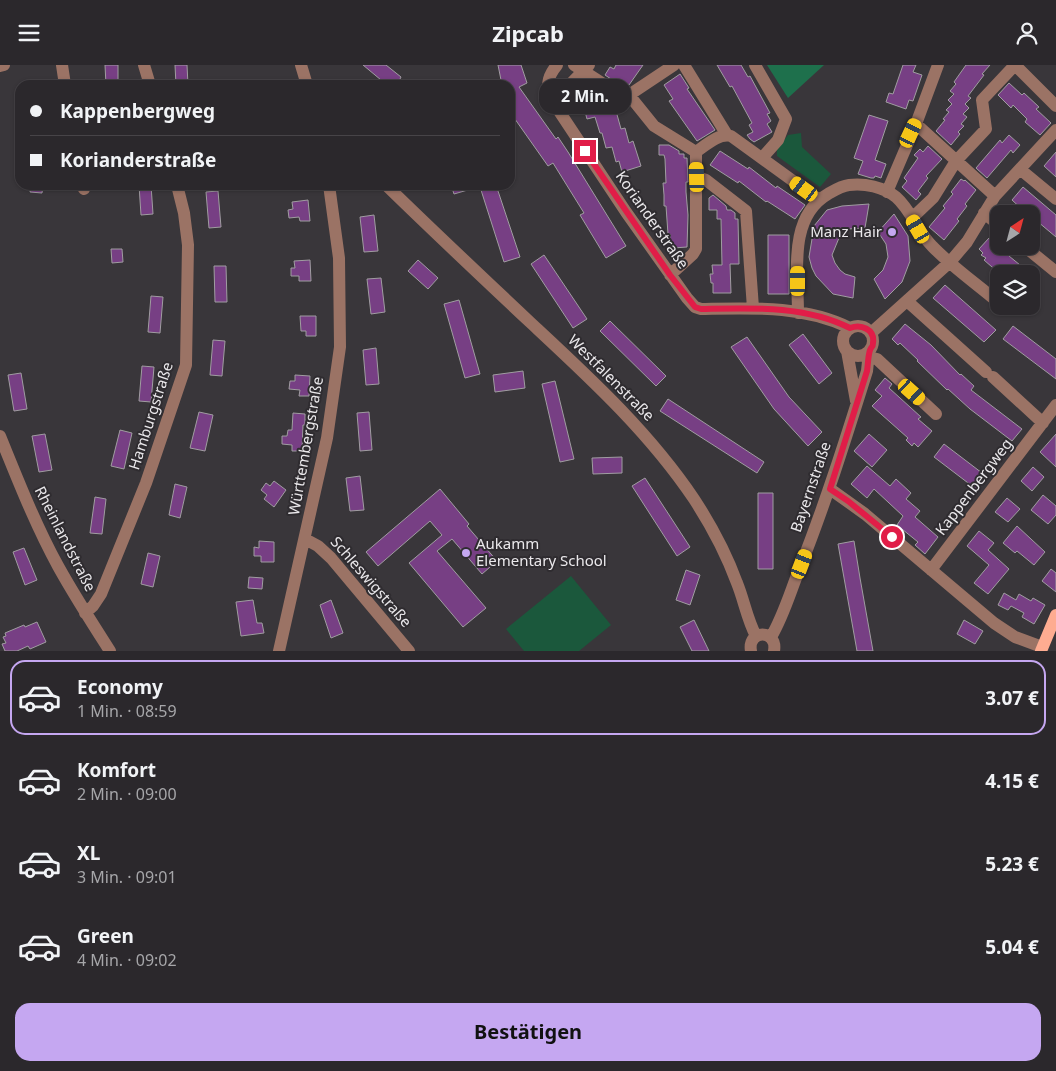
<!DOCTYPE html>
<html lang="de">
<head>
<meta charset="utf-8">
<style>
	body { margin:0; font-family:"Noto Sans",sans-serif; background:#373438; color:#f1f3f6; height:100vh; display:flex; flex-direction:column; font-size:19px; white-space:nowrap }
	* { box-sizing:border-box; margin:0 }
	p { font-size:16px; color:#a6a6a9 }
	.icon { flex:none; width:28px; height:28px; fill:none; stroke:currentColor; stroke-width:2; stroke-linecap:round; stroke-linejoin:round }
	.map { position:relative; height:586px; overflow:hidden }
	.panel { display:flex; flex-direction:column; background:#2b282c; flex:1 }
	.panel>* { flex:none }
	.banner { position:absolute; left:15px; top:15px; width:500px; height:110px; border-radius:15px; box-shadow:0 1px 4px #0004,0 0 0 1px #474448; display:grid; align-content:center; height:110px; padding:0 15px; background:#2b282c }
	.needle { width:32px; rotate:36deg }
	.buttons { position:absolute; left:990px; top:140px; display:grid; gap:10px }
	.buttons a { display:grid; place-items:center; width:50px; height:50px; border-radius:10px; background:#2b282c; box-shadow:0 1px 4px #0004,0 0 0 1px #474448; font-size:25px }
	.end { position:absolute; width:22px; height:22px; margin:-11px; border:6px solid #e11d48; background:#fff; box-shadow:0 0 0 2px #fff }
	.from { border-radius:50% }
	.bubble { position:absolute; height:35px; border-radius:15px; background:#2b282c; box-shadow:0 1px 4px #0004,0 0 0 1px #474448; font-size:16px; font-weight:700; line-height:35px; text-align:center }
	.car { position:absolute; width:15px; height:30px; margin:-15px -8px; border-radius:6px; box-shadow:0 0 4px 1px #0007; background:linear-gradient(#f5c518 24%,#345 0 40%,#f5c518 0 76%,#345 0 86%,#f5c518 0) }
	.banner b { display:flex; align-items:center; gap:18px; height:48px; font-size:19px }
	.banner b+b { border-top:1px solid #474448 }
	.banner i { width:12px; height:12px; background:#f1f3f6 }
	ul { padding:9px 0 0; list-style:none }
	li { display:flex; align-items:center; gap:15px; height:75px; margin:0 10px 8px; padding:0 5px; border:2px solid transparent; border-radius:15px }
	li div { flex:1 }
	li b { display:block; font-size:19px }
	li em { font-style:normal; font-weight:700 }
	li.active { border-color:#c5a7f1 }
	li>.icon { width:45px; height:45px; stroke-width:1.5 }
	.primary-button { display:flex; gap:10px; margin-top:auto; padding:10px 15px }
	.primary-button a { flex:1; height:58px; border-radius:15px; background:#c5a7f1; color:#111; font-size:20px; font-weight:700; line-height:58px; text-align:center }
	header { display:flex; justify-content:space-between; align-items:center; height:65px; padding:0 15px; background:#2b282c; font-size:22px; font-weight:700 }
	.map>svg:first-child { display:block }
</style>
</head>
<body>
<header><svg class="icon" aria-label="menu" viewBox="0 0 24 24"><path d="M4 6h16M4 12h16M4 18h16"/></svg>Zipcab<svg class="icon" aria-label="person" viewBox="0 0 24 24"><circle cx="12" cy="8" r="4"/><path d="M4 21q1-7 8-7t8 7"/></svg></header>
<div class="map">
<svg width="1056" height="586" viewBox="0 0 1056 586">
	<rect width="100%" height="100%" fill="#39363a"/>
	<path fill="#1b583c" d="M801,68L802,82L831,109L820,122L777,91V85L788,70Z
		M571,511L611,560L579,586H524L506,564Z"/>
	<path fill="#1e704c" d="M767,0H824L788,33Z"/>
	<path fill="#773f84" stroke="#a09da1" d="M105,0H118V20H106Z
		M175,0H187L188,20H176Z
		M363,0H386L401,12L400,14L407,20H387Z
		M498,0H521L527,18L519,22L556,74L558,72L568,87L626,181L606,193L580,150L584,148L553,98L548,101L510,47V20H502Z
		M616,0H643L629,20L623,16L620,20L605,10L610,2L614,4Z
		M717,0H741L748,12L750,11L770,48L767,49L771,56L767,59L772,67L754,77L750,74L747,70L753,67L749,60L752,58L732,21L730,22Z
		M903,0H916L913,7L922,10L913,36L909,35L906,44L886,37L889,28L893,29Z
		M966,0H990L982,9L984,10L968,31L971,33L965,39L969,43L963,49L967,52L961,59L964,61L958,67L960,69L951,80L936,66L945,55L943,54L949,47L946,45L952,39L948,35L954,29L950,26L956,19L954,17Z
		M680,9L689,23L687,24L715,65L697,76L669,36L673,34L664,20Z
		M587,18L590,20L596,35L605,33L609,48L616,46L621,64L625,63L629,78L633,76L641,101L622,107L619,96L616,97L612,82L606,83L602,68H600L595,52L587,54L583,39L579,41L576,31L573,32L572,29L581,20Z
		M1009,18L1022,30L1024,28L1039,42L1036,44L1051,58L1040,70L1025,57L1027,54L1013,40L1011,43L998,30Z
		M869,50L888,56L875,95L886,99L881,113L875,111L874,113H871L858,109L863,96L854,93Z
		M1009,70L1020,80L1013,88L1011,85L987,113L976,103L1000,75L1002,78Z
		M659,80H669L679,86V89H684V93H687L688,117H686V127L688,150L687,182L673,183L672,178H670V169H668L666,141H664V130L663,118H666L665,94L664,90H659Z
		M928,81L942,94L926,111L928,113L918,126L921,129L916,135L902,122L907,116L904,113L918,93L914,90L920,84L923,87Z
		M720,86L748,104L749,102L776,123L777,121L805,140L795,154L767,136L766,137L739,116L738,118L710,100Z
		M1056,87V112L1044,101Z
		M961,114L964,116L965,115L976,125L965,139L967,141L957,154L959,156L944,175L929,162L945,143L943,141L953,129L951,127Z
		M31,120H43L42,128L30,127Z
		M139,120H151L153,149L141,150Z
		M451,120H477L478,122L454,129Z
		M496,120L520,192L504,197L481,125Z
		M1023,122L1056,150V172L1031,151V149L1025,147L1012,135Z
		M218,126L221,162L209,163L206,127Z
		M713,130L726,141L727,145H731L735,148V154H738L739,199H730L731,228H713V218H711L710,209H713L712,200H722L721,154H717V145H709V133Z
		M308,135L310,156H300L299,152L289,153L288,145L293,144L292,137Z
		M869,139L865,163L848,164L841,168L832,190L835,198L840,205L845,209L855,212L853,233L833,229L816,211L812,203L809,192L812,174L813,170H819L814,167V161L827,145L842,141Z
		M894,149L908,171L910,196L902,217L885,234L874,214L883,205L888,192L886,179L878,167Z
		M374,150L378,186L364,187L360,152Z
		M768,170H789V229H768Z
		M989,173L1011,189L1009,191L1031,209H1000L984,195L986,193L981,190L983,188L979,184Z
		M111,184H122L123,197L112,198Z
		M544,190L587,254L573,263L531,199Z
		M310,195L311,216H299V211H291V203H295L294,196Z
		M418,195L438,213L428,224L408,206Z
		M214,201H226L227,237H215Z
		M381,213L385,247L371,249L367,214Z
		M945,220L996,265L984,277L933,233Z
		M151,231L163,232L160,268L148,267Z
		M459,235L480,309L465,313L444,239Z
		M300,251H316V271H306V266H301Z
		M610,256L666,311L656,321L600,266Z
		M905,259L931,280L960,310L961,309L974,321L971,325L1022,364L1012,376L970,344L948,324L947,325L917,296L918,295L900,278L898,280L892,274Z
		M1013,261L1056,294V314L1003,274Z
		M803,269L832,308L819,319L789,280Z
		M747,272L789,332L822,367L808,381L774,344L731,282Z
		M213,275L225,276L222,311L210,310Z
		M376,283L379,319L366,320L363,285Z
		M142,301L154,302L151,337L139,336Z
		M523,306L525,323L495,327L493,310Z
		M21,308L27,344L14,346L8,310Z
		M295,310L310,311L309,331H299L300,325L289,324L290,316H295Z
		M885,313L892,319L889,323L921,352L918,354L932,366L918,382L914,378L912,381L906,375L908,373L872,341L882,331L875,325Z
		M555,316L574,394L560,397L542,319Z
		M668,334L764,397L757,408L660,346Z
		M199,347L213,350L205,386L190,383Z
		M369,347L372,385L360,386L357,348Z
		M293,348L305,349V360H303L302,386H292V380L282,379V371H287L288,365H292Z
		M120,365L132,368L124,404L111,401Z
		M45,369L52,405L39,407L32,371Z
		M869,369L887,385L872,402L854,386Z
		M1056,369V402L1040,387Z
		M944,379L986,411L976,424L934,392Z
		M622,392V408L593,409L592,393Z
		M867,401L890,421L896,414L911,428L906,434L920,446L915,452L938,472L925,489L915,480L918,477L897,460L903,451L874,424L867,433L851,419Z
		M1033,402L1044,412L1032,426L1021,416Z
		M360,411L364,445L350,446L346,413Z
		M645,413L690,482L677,491L632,421Z
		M274,416L286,425L274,442L264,434L267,430L261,425L266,418L270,421Z
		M175,419L187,422L180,453L169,450Z
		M440,424L469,459L467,461L497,496L482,509L452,474L437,486L486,543L463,562L409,498L442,470L430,456L378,501L366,487Z
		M758,428H773V504H758Z
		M1043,430L1056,441V450L1048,459L1031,445Z
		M95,432L106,434L102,469L90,468Z
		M1007,433L1020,444L1008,457L995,447Z
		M1017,461L1045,487L1034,500L1017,486L1015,488L1003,478Z
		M979,466L994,478L988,485L1009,504L988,529L974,518L989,500L967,481Z
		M259,476L274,477V497H261V491H254V482L259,483Z
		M854,476L860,513L873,586H857L838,479Z
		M24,483L37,515L25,520L13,487Z
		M148,488L160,491L153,522L141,519Z
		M1051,504L1056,508V527L1042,516Z
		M686,505L700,510L690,540L676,535Z
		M249,512L263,513L262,524L248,523Z
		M1004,528L1016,535L1019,529L1031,536L1033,533L1045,540L1034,559L1022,552L1024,548L1011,541L1008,545L998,540Z
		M253,535L257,558H262L264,568L241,571L236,537Z
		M331,535L343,568L331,573L320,540Z
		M694,555L709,586H692L680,562Z
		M964,555L983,566L975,579L957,569Z
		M37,557L46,577L30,584L28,581L17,586H5L2,579L6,578L3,572L6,571L5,568L24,560L25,562Z"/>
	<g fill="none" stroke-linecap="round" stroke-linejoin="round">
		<path stroke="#9b7365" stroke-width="12" d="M62,0L65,20
			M144,0L150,20
			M301,0L307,20
			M557,0C546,13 546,23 553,37L626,147L687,233L695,242L701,244C751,243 804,240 850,263
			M574,0L619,29L629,30L674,0
			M684,0L727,70
			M755,0L786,54L778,75L762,93
			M1015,0L1056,41
			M0,1L4,0
			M629,30L654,61L696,87
			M553,37L589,0
			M916,59L995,131
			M1021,105L1056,134
			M697,112L706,115L746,146L753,243
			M82,120L84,124
			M386,120C434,167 483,213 532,259C590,313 649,367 694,434C711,460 726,488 737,518C744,535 747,554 756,571
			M887,127L916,59L938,0
			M984,148L999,160
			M912,153L933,133L956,96L986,64L982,35L1015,0
			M1024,181L1056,207
			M670,210L693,189L696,184V87C706,80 719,68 731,71L818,134
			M907,236L986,307
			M798,248C798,208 788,152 828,129C835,125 841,121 849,120C865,118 883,122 896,132C911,145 918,167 932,181C952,202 977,219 999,238
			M843 276a15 15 0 1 1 30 0a15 15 0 1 1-30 0Z
			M871,268L950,197L967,177L995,131L1056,65
			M847,286L856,336
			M869,292L877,294L936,349
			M993,312L1043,358
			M0,371C18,415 35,459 58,501C74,530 92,558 110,586
			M830,424L865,449L994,558L1015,572L1042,582
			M305,474L318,481L331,493L409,586
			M931,505L1056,340
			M85,548L93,541L101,529L146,418L186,300L188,180L184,148L177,120
			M771,572C783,552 790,528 799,505C825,440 846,373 867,306L869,287
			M279,586L327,373L340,282L339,193L329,120
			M751,586C747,564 778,564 774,586"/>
		<path stroke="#feac91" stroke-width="12" d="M1041,586L1056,550"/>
	</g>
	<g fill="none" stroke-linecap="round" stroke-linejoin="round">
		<path stroke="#e11d48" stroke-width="6" d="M585,86L670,210L695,242L701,244C751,243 804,240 850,263C861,259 875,264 873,278C873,283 872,280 870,285C868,291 868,300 867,306L830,424L848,436L892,472"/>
	</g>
	<g fill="#c5a7f1" stroke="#2f2c30" stroke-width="2">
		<circle cx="892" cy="167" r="5"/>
		<circle cx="466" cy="488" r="5"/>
	</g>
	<g text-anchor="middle" stroke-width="4" stroke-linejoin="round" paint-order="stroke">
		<g font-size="15" fill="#eae8eb" stroke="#2f2c30">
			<text transform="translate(652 155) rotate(55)" y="5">Korianderstraße</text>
			<text transform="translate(611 313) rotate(45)" y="5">Westfalenstraße</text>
			<text transform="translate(151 351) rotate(-72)" y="5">Hamburgstraße</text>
			<text transform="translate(306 381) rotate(-80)" y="5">Württembergstraße</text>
			<text transform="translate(811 422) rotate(-71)" y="5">Bayernstraße</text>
			<text transform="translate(974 422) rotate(-53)" y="5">Kappenbergweg</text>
			<text transform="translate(65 474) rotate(63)" y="5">Rheinlandstraße</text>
			<text transform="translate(371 517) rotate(49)" y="5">Schleswigstraße</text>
		</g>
		<g font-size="15" fill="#eae8eb" stroke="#2f2c30" text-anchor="end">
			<text x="882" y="172">Manz Hair</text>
			<text x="476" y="484" text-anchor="start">Aukamm<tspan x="476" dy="17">Elementary School</tspan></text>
		</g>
	</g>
</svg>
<div class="buttons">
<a><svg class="needle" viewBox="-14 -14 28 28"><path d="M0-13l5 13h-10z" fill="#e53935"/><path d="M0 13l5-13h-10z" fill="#a6a6a9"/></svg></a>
<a><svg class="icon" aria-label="layers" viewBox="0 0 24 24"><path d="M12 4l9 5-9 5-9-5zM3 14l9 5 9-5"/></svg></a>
</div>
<i class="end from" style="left:892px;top:472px"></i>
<i class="end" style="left:585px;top:86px"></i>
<div class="bubble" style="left:539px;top:14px;width:92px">2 Min.</div>
<i class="car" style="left:911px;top:68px;rotate:25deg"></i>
<i class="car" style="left:697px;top:112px;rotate:358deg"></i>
<i class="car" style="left:804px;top:124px;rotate:306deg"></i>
<i class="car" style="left:918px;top:164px;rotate:330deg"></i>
<i class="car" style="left:798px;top:216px;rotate:0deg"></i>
<i class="car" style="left:912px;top:327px;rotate:132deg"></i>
<i class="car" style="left:802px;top:499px;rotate:21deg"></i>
<div class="banner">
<b><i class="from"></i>Kappenbergweg</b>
<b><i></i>Korianderstraße</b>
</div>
</div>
<section class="panel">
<ul>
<li class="active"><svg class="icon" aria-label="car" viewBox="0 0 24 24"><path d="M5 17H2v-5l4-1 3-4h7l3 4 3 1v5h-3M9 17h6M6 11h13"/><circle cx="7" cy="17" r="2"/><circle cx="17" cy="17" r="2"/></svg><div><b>Economy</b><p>1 Min. · 08:59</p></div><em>3.07 €</em></li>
<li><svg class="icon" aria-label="car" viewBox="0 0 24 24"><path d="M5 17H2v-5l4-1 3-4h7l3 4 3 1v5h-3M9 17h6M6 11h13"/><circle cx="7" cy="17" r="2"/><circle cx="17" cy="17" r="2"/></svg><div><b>Komfort</b><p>2 Min. · 09:00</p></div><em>4.15 €</em></li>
<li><svg class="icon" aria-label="car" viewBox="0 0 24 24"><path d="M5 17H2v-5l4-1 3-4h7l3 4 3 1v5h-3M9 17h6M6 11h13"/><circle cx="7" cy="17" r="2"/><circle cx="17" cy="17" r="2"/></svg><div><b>XL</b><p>3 Min. · 09:01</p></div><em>5.23 €</em></li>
<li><svg class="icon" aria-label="car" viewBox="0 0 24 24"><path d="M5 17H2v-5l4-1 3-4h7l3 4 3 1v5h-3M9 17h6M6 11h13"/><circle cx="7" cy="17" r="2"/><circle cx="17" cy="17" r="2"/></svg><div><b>Green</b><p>4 Min. · 09:02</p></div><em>5.04 €</em></li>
</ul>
<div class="primary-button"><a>Bestätigen</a></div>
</section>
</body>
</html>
